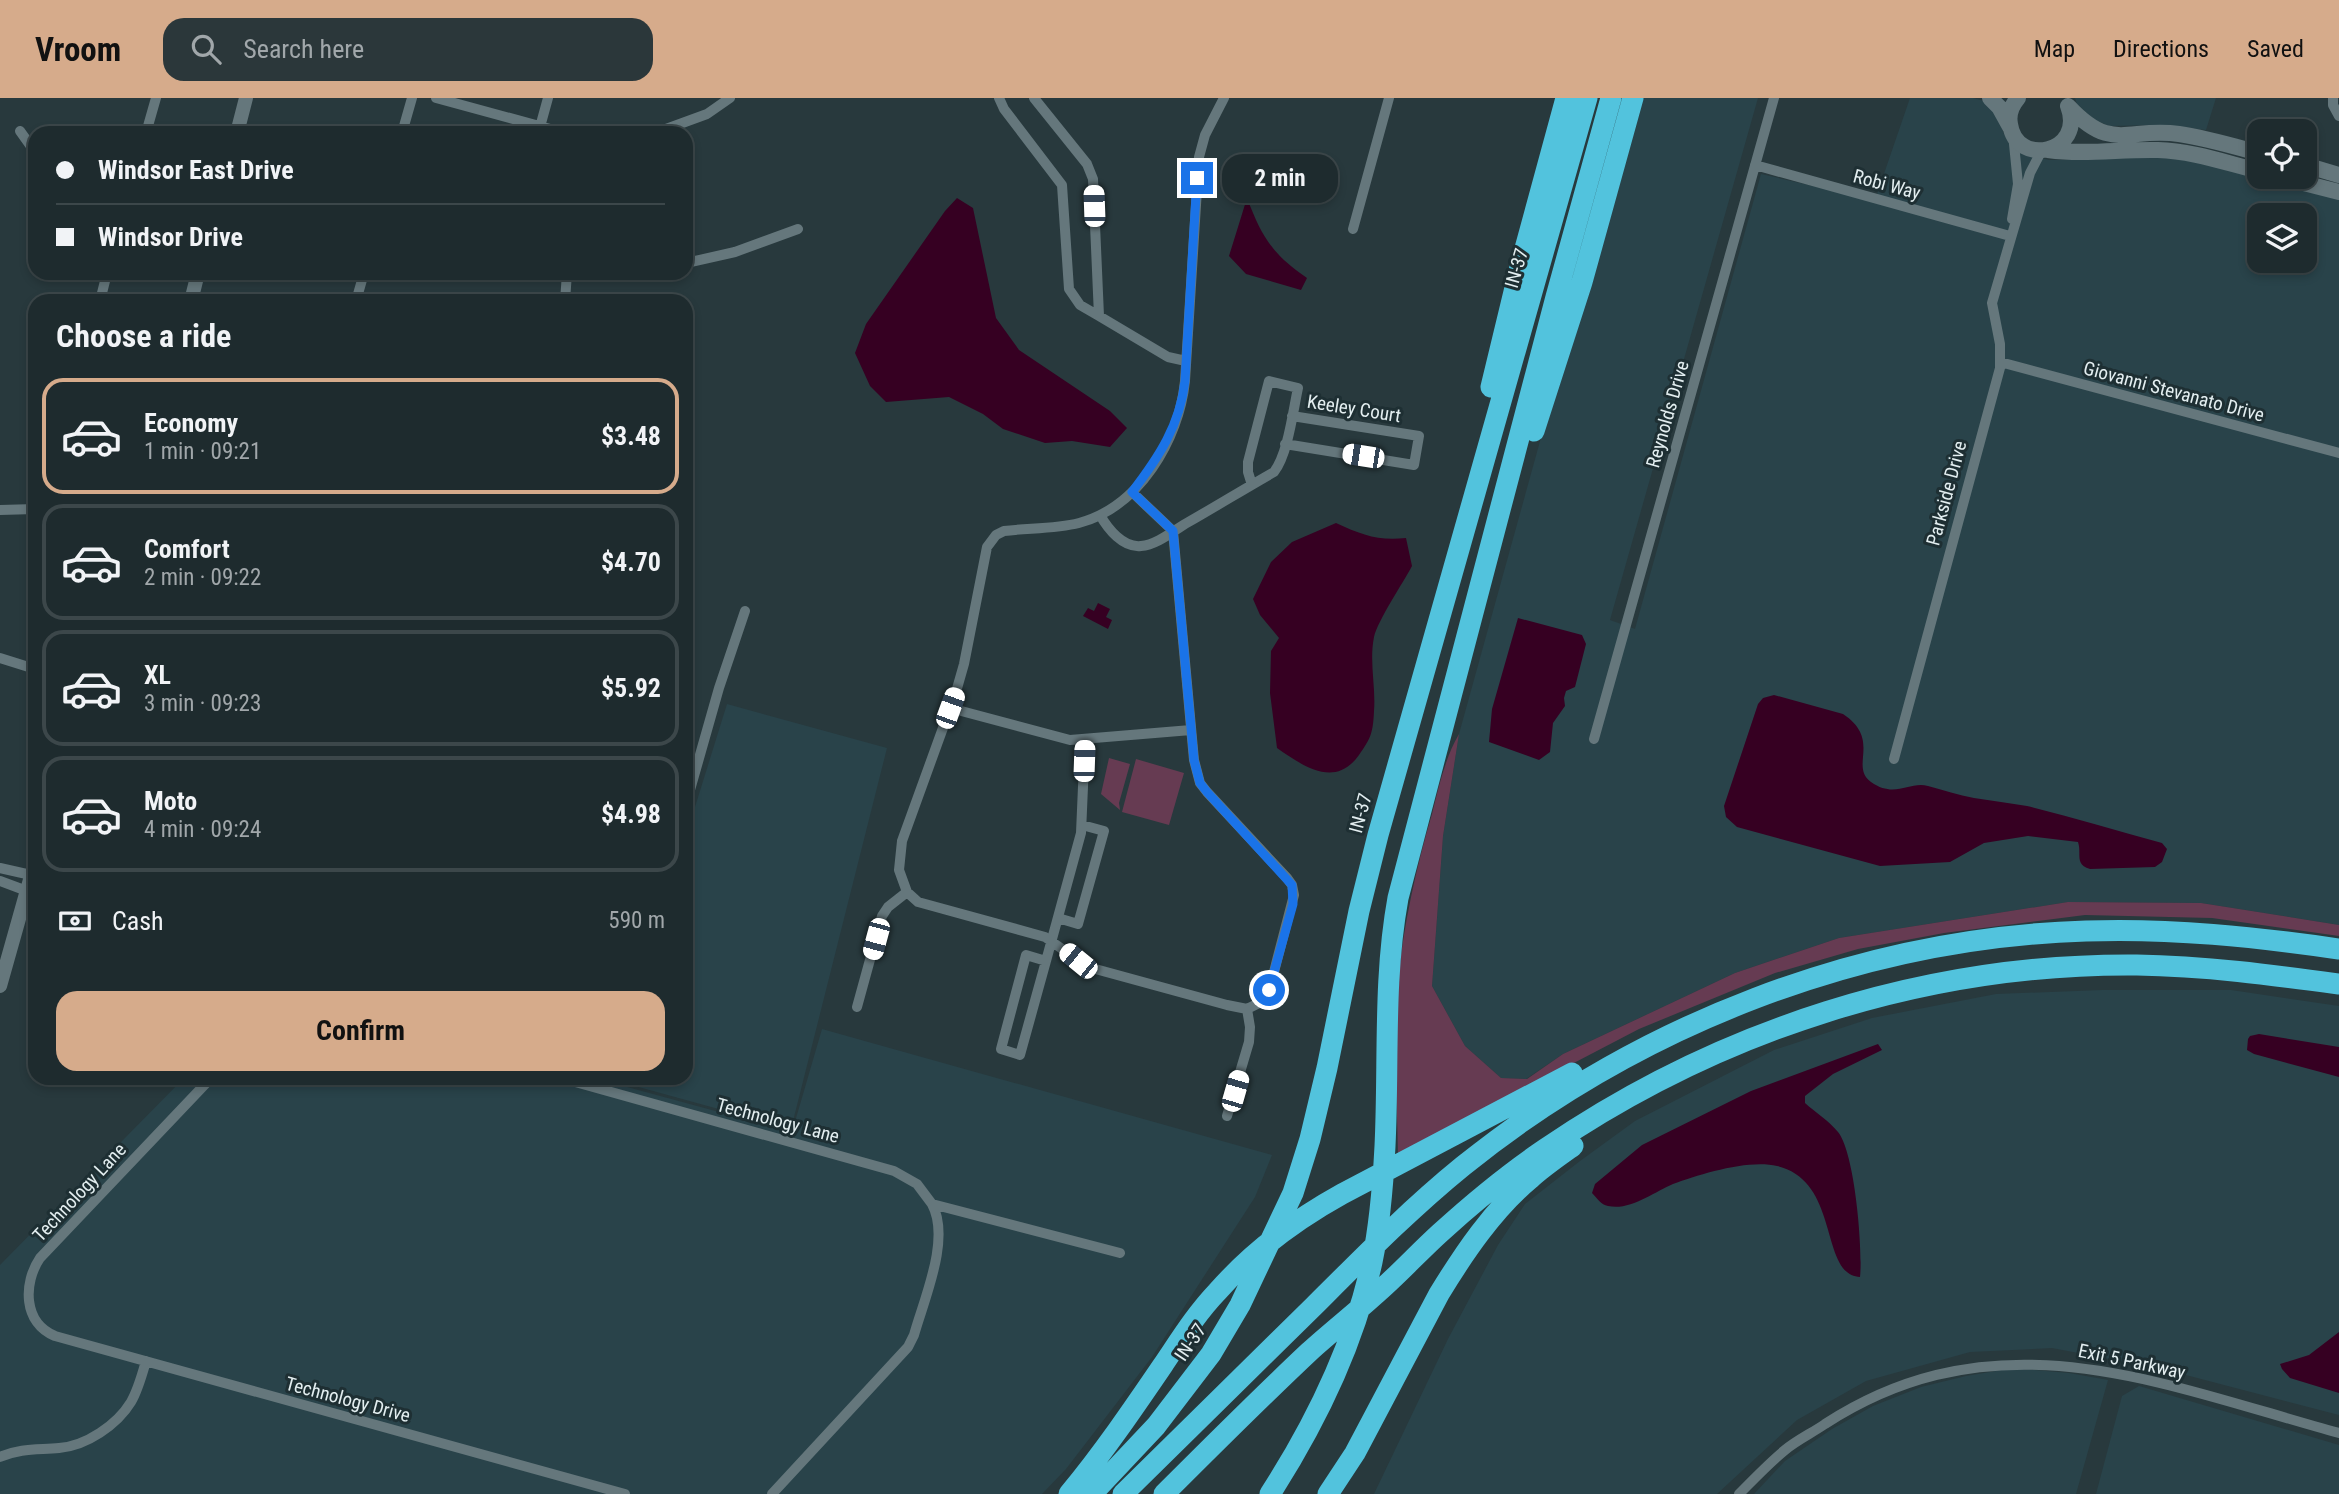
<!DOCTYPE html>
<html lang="en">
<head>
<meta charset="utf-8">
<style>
	body { margin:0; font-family:"Roboto Condensed",sans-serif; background:#2b373a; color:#f1f3f6; height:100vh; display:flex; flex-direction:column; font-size:26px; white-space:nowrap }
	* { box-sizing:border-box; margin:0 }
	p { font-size:23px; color:#a1a7aa }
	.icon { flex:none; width:38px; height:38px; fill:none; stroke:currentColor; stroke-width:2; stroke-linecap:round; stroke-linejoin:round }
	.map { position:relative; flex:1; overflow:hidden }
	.sheet { position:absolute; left:28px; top:196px; width:665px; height:791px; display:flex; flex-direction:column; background:#1e2b2e; border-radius:21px; box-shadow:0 4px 10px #0003,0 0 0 2px #3c474a }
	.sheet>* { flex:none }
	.guide { position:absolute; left:28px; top:28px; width:665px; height:154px; border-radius:21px; box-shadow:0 4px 10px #0003,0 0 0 2px #3c474a; display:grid; align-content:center; height:154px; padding:0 28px; background:#1e2b2e }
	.tools { position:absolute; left:2247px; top:21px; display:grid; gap:14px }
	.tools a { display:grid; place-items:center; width:70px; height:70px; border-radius:14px; background:#1e2b2e; box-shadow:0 4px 10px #0003,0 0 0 2px #3c474a; font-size:35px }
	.end { position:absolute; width:32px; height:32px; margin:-16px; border:9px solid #1a73e8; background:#fff; box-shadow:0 0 0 4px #fff }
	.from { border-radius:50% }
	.bubble { position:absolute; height:49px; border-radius:21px; background:#1e2b2e; box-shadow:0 4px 10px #0003,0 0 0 2px #3c474a; font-size:23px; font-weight:700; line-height:49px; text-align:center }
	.car { position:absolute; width:21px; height:42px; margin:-21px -10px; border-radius:9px; box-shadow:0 0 5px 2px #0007; background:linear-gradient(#fff 24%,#345 0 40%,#fff 0 76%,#345 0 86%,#fff 0) }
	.guide b { display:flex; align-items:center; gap:24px; height:66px; font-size:26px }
	.guide b+b { border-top:2px solid #3c474a }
	.guide i { width:18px; height:18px; background:#f1f3f6 }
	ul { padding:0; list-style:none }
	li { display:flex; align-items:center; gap:21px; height:116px; margin:0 14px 10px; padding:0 14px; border:4px solid #3c474a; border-radius:21px }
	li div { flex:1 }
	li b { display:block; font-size:26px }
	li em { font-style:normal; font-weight:700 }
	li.selected { border-color:#d6ab8b }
	li>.icon { width:63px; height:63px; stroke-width:1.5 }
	h2 { padding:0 28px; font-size:32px; line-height:84px }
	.pay { display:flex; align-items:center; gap:18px; height:77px; padding:0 28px; font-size:26px }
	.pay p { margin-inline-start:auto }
	.primary-button { display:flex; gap:14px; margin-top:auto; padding:14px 28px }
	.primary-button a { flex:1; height:80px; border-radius:21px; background:#d6ab8b; color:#111; font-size:28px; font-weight:700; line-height:80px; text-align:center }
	header { display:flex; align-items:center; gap:42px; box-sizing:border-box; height:98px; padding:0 35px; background:#d6ab8b; color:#111 }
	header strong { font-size:33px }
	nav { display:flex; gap:38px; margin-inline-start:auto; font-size:24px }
	.search { width:490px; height:63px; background:#2b373a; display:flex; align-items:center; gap:18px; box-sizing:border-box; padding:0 24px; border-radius:21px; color:#a1a7aa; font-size:26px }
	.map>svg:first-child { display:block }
</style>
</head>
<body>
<header>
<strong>Vroom</strong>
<div class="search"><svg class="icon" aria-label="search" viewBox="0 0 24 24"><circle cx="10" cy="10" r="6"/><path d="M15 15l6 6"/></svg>Search here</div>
<nav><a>Map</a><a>Directions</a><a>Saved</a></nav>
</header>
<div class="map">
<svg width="2339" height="1396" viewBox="0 0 2339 1396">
	<rect width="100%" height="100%" fill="#28393d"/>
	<path fill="#29434a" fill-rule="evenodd" d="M1635,0H1758L1610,522L1635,531L1761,76L1875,102L1910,0H1973L1984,3L1996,15L2004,36L2029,57L2049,62L2162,59L2207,65L2339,100V827L2201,805L2068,804L1839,840L1735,875L1563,956L1526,981L1501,980L1465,948L1432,888L1443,738L1459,636ZM2259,117H2305V163H2259Z
		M2075,0H2216L2206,32L2163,27L2109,28L2093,21L2077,6Z
		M727,606L887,650L791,1031L606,980H686V738Z
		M2102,892H2231L2339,908V1317L2163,1271L2052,1250L1970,1254L1866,1283L1797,1322L1717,1396H1374L1448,1241L1498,1147L1525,1106L1580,1063L1635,1023L1774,952L1872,920L1996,896Z
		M822,931L1272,1057L1255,1099L1152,1259L1066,1371L1042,1396H0V1167L184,980H594L792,1034Z
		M2014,1270L2069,1275L2108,1282L2076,1396H1754L1785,1363L1832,1331L1873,1308L1921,1289L1966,1278Z
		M2139,1288L2339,1347V1396H2096L2122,1298Z"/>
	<path fill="#663b52" d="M1459,636L1443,738L1432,888L1465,948L1501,980L1527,981L1563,956L1735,875L1839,840L2068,804L2201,805L2339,827V838L2212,820L2085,817L1944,835L1858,851L1775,875L1639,931L1398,1057C1397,999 1393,940 1398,882C1404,825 1416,770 1432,716C1439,688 1445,660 1459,636Z
		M1109,660L1130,666L1119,705L1120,712L1101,696Z
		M1136,661L1184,675L1169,727L1122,714Z"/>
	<path fill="#360022" d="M957,100L973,110L996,220L1019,252L1110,313L1127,330L1110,349L1072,343L1045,345L1003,331L983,316L949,299L886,304L870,288L855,255L866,226L945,113Z
		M1247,100C1262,139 1272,156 1307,180L1301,192L1246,176L1229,158Z
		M1336,425C1362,437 1378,443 1406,440L1412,468C1403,485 1378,522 1374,539C1369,564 1376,589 1374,613C1373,635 1371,640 1359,657C1335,691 1303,668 1277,650L1270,595L1271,553L1279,540L1260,517L1253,501L1271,464L1292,444Z
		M1098,505L1110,511L1106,519L1112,522L1108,531L1083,518L1088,510L1094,513Z
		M1518,520L1582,537L1586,546L1575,589L1566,593L1564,600L1565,608L1553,625L1550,654L1539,662L1489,644L1492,611Z
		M1774,597L1843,616C1882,642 1849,668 1871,684C1895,701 1909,683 1928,688C1944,692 1958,697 1974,700C1992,703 2010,705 2027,708C2072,719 2117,733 2162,745L2167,751L2162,764L2155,769L2090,771C2074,766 2082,756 2078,744L2028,738L1984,745L1950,764L1880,768L1737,729L1726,719L1724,708L1758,606L1763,600Z
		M2259,936L2339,949V979L2254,956L2247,952L2248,941L2250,938Z
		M1878,946L1882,952L1833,976L1805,998V1005C1815,1014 1829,1023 1838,1034C1855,1055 1863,1152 1860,1179C1819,1177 1841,1083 1777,1068C1749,1061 1700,1076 1673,1086C1654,1094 1630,1113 1608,1108C1601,1107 1597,1100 1592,1095L1595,1086L1642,1047L1751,993Z
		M2339,1234V1295L2290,1280L2282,1271L2280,1266L2309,1257Z"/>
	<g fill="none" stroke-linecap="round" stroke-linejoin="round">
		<path stroke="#65777c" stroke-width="10" d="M436,0L565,35
			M999,0L1004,11L1062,87L1069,191L1080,207L1099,218
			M1034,0L1087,66L1093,81L1099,218L1168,259L1186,263
			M2333,0V7L2339,18
			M540,29L548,0
			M20,33L30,47L35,60
			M146,35L156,0
			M402,35L412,0
			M655,35L707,16L730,0
			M1755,67L2010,138
			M2012,121L2018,86L2013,36
			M1353,131L1389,0
			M686,165L735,154L798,131
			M100,203L107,175
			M356,203L364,175
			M565,203L567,175
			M2000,264L2339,355
			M1285,346L1414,367L1419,338L1292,318
			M1132,394L1173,433L1194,662L1200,685L1207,694L1287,780L1292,787L1294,797L1269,893L1261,904L1247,911L1250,929L1249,944L1227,1018
			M0,412L35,411
			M1100,417C1108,431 1123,450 1141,448C1156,447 1172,434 1185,426C1215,409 1244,391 1274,374C1288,356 1293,313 1298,290L1269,283L1248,364V374L1252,387
			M0,560L35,571
			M950,610L1070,642L1191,632
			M1594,641L1774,0
			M1894,661L2000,270V246L1992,205L2030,75L2042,52
			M686,706L719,590L745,513
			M0,770L31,777
			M0,783L27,793
			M907,794L918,804L1045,839L1088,869L1227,907L1247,911
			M1058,820L1078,826L1104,733L1082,727
			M1026,857L1046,863L1020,957L1001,951Z
			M1046,863L1081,735L1085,642
			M857,909L882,818L888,809L907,794L899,772L902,743L956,594L964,566L987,449L996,437L1004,433C1028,430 1055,431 1079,425C1139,409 1179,342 1185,283L1199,59L1205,37L1224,0
			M211,980L40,1160C23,1185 23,1225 55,1238L625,1396
			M561,980L894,1073L917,1086L932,1106L1120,1155
			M0,1359C21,1350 37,1352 59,1350C86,1348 117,1327 131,1304C138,1292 142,1277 146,1263
			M772,1396L908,1249L914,1237C924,1201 951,1141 932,1106
			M1739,1396C1754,1381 1769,1365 1785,1352C1797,1342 1812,1335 1825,1326C1998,1214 2160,1286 2339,1335"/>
		<path stroke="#65777c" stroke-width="14" d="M237,35L246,0
			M191,203L198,175
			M0,888L35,764"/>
		<path stroke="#65777c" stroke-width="16" d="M1990,0L1999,9L2010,29
			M2018,0C2012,7 2008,16 2010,26C2016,70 2086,55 2068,8
			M2069,9C2112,55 2127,29 2179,36C2206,40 2233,48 2259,55
			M2048,52C2085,57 2121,51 2158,52C2192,53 2226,65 2259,73
			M2305,67L2339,77
			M2280,79L2339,94"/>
		<path stroke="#52c3dd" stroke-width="21" d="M1491,289L1520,169L1566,0
			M1534,333L1582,184L1633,0
			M1069,1396C1103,1355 1133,1311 1163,1267C1180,1242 1196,1216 1217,1194C1253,1153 1295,1122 1342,1096L1572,975
			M1092,1396L1156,1328L1211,1256L1240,1207L1293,1095L1310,1041L1327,970L1359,813L1378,737L1587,0
			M1123,1396C1187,1333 1250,1271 1314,1208C1362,1160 1410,1111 1463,1068C1638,927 1860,840 2086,833C2171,830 2255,839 2339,851
			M1164,1396C1212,1348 1260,1300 1309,1254C1331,1234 1354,1216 1376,1196C1398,1177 1418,1155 1440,1135C1473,1105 1508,1076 1545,1051C1719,932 1926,865 2137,867C2205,868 2272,877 2339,886
			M1270,1396C1315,1326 1354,1246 1372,1164C1380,1126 1383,1087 1385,1048C1389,965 1383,882 1398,800L1556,199L1611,0
			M1328,1396L1355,1355L1439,1196C1464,1155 1493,1112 1530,1081C1543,1069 1558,1059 1573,1048"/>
	</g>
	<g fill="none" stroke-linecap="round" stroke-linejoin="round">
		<path stroke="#1a73e8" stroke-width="9" d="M1197,80L1185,283C1180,327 1159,359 1132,394L1173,433L1194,662L1200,685L1207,694L1292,787L1293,806L1269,892"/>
	</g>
	<g text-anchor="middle" stroke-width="6" stroke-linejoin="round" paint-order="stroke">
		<g font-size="19" fill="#e3eef0" stroke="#1e2f33">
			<text transform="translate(1887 86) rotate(15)" y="7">Robi Way</text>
			<text transform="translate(1516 170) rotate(-74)" y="7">IN-37</text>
			<text transform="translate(2174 293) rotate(15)" y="7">Giovanni Stevanato Drive</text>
			<text transform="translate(1354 310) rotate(9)" y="7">Keeley Court</text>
			<text transform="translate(1667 316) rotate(-74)" y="7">Reynolds Drive</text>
			<text transform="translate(1946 395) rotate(-75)" y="7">Parkside Drive</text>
			<text transform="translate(1360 715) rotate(-75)" y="7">IN-37</text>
			<text transform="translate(778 1022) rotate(15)" y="7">Technology Lane</text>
			<text transform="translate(79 1094) rotate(-47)" y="7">Technology Lane</text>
			<text transform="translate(1190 1244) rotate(-56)" y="7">IN-37</text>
			<text transform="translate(2132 1263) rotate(12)" y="7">Exit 5 Parkway</text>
			<text transform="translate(348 1301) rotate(15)" y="7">Technology Drive</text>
		</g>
	</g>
</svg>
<div class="tools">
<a><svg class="icon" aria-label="locate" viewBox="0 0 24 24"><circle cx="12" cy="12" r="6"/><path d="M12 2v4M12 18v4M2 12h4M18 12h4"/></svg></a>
<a><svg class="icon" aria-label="layers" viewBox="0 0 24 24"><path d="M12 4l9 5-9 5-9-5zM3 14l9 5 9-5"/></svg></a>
</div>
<i class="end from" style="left:1269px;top:892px"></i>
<i class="end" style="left:1197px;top:80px"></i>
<div class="bubble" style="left:1222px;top:56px;width:116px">2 min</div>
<i class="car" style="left:1094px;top:108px;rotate:358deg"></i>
<i class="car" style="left:1363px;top:358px;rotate:279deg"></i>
<i class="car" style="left:950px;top:610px;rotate:20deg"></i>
<i class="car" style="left:1084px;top:663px;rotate:2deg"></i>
<i class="car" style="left:876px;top:841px;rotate:195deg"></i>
<i class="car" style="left:1078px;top:863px;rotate:309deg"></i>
<i class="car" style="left:1235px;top:993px;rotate:16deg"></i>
<div class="guide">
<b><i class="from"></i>Windsor East Drive</b>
<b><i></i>Windsor Drive</b>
</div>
<section class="sheet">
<h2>Choose a ride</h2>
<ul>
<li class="selected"><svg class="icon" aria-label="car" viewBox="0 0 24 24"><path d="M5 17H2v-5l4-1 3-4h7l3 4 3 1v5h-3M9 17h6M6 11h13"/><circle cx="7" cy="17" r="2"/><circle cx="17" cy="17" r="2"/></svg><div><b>Economy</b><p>1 min · 09:21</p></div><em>$3.48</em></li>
<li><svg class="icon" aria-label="car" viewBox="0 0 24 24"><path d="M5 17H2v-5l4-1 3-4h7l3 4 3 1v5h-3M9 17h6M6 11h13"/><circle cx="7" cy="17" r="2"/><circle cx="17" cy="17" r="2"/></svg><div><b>Comfort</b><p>2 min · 09:22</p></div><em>$4.70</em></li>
<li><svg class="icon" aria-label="car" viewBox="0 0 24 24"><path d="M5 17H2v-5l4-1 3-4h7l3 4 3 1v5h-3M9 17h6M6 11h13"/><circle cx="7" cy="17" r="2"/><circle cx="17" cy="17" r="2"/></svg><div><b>XL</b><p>3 min · 09:23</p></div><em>$5.92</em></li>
<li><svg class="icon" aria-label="car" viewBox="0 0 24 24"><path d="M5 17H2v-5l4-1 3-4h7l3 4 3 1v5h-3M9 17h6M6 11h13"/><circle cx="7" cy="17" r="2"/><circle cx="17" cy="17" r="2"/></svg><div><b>Moto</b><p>4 min · 09:24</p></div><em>$4.98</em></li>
</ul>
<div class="pay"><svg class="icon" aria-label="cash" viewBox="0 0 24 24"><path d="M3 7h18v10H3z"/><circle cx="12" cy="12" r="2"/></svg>Cash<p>590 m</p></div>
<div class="primary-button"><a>Confirm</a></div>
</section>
</div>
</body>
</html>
